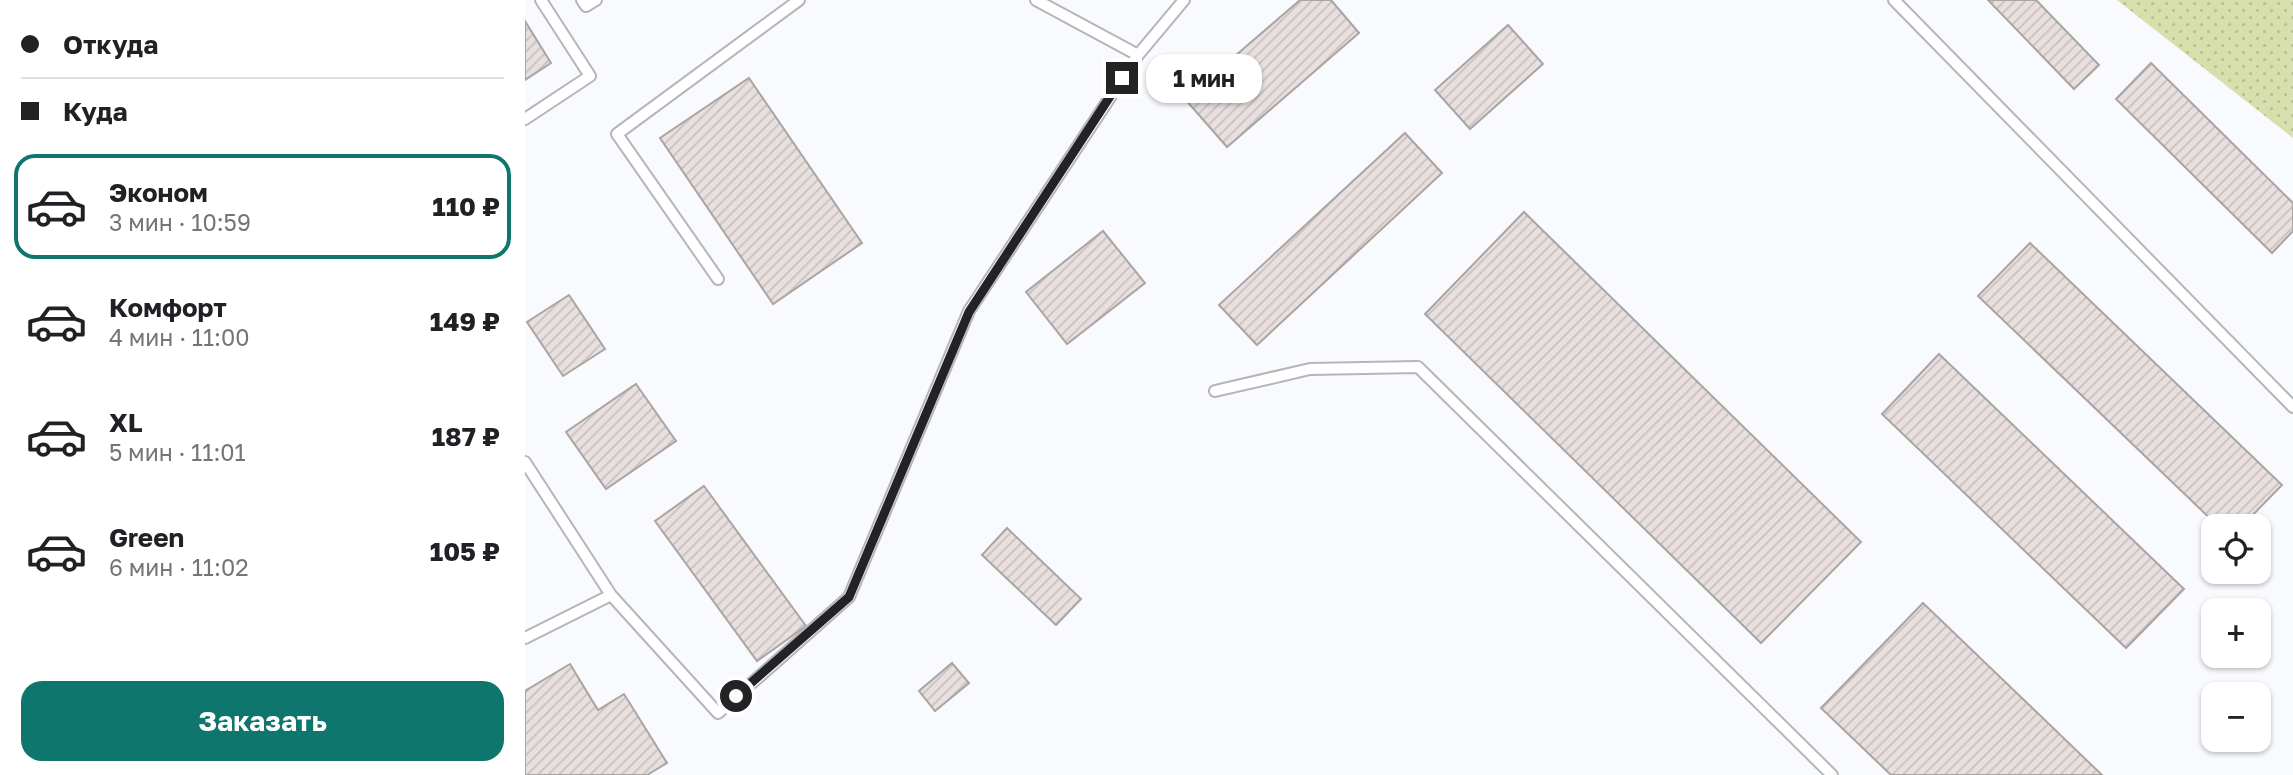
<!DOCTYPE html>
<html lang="ru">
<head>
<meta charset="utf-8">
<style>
	body { margin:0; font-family:"Golos Text",sans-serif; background:#f2f2f2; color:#202124; height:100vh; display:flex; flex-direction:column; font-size:26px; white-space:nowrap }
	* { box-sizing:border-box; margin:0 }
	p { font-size:23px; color:#757577 }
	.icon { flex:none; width:38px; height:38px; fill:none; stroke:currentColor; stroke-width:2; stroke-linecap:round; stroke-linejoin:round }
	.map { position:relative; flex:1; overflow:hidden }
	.panel { display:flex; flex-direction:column; background:#fff; width:525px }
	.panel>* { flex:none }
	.guide { display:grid; align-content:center; height:154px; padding:0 21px; background:#fff }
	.tools { position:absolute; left:1676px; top:514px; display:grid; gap:14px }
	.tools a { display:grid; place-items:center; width:70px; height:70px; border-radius:14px; background:#fff; box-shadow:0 2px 5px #0004; font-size:35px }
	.end { position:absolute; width:32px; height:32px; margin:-16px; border:9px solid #232326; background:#fff; box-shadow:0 0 0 4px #fff }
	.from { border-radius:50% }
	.bubble { position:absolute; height:49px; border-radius:21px; background:#fff; box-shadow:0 2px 5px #0004; font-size:23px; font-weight:700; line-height:49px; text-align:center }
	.guide b { display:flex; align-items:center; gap:24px; height:66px; font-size:26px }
	.guide b+b { border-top:2px solid #e0e0e0 }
	.guide i { width:18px; height:18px; background:#202124 }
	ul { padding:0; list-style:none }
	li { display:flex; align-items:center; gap:21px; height:105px; margin:0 14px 10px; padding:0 7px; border:4px solid transparent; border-radius:21px }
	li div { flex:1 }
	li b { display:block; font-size:26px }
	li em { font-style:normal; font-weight:700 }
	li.selected { border-color:#0f766e }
	li>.icon { width:63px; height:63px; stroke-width:1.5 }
	.cta { display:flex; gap:14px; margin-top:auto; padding:14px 21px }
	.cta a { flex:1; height:80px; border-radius:21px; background:#0f766e; color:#fff; font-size:28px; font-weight:700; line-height:80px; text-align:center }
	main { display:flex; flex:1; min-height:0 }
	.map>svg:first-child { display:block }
</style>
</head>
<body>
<main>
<section class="panel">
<div class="guide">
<b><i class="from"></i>Откуда</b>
<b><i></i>Куда</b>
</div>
<ul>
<li class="selected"><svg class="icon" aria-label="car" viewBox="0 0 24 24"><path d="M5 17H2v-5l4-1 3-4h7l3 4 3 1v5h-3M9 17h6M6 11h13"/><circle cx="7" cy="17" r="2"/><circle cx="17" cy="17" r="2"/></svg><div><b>Эконом</b><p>3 мин · 10:59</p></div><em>110 ₽</em></li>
<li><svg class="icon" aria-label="car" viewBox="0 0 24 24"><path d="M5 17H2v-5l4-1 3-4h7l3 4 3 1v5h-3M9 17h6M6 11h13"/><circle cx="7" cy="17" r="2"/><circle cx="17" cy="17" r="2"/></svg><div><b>Комфорт</b><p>4 мин · 11:00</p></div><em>149 ₽</em></li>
<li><svg class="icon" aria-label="car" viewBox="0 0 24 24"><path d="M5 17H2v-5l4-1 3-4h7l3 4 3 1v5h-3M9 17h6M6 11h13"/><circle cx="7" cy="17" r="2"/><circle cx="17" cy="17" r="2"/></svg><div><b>XL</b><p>5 мин · 11:01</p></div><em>187 ₽</em></li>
<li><svg class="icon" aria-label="car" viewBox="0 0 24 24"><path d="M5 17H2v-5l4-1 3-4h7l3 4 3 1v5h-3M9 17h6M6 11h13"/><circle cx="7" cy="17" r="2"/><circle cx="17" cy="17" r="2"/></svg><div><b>Green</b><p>6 мин · 11:02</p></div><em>105 ₽</em></li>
</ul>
<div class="cta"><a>Заказать</a></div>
</section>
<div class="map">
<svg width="1768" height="775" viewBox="0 0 1768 775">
	<defs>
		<pattern id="grass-dots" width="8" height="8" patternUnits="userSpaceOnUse" patternTransform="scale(1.75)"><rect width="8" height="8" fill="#d7dfac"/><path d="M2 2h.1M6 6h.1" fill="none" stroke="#b8bf94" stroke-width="1.8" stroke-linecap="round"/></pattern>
		<pattern id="building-hatch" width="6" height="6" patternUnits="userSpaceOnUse" patternTransform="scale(1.75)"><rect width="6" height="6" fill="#e8e0df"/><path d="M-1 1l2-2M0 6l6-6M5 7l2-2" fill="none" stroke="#c7c0bf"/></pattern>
	</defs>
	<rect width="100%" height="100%" fill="#f9fafe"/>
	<path fill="url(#grass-dots)" d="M1592,0H1768V138Z"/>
	<path fill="url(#building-hatch)" stroke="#aba4a3" stroke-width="2" d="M775,0H806L834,33L702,147L660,99Z
		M1463,0H1511L1574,65L1549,89Z
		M0,21L26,63L0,80Z
		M983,25L1018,64L945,129L910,90Z
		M1626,63L1768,203V231L1747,253L1591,99Z
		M224,78L337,243L248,304L135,138Z
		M880,133L917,173L732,345L694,305Z
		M999,212L1336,542L1236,643L900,314Z
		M578,231L620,283L542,344L501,292Z
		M1505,243L1757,485L1716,527H1694L1453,296Z
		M44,295L80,349L38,376L2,322Z
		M1414,354L1659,589L1601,648L1357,414Z
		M111,384L151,441L81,489L41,432Z
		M179,486L281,626L232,661L130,521Z
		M482,528L556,599L531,625L457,555Z
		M1398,603L1577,775H1366L1296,708Z
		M427,663L444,683L410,711L394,691Z
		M45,664L73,710L99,694L142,763L122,775H0V691Z"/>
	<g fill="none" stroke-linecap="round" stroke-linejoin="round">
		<defs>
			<path id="lane" d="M57,0L61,6L71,0
				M511,0L613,55
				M1369,0L1768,407
				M0,119L65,76L16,0
				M193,279L92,134L274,0
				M690,391L785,369L893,367L1307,775
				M0,462L86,595
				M0,638L86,595L193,713L324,597L444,311L613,55L659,0"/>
		</defs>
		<use href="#lane" stroke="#b5b6bc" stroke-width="14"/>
		<use href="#lane" stroke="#fff" stroke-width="10"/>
	</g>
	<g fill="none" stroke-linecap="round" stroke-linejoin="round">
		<path stroke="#232326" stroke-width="9" d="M211,696L324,597L444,312L597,78"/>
	</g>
</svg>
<div class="tools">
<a><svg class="icon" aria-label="locate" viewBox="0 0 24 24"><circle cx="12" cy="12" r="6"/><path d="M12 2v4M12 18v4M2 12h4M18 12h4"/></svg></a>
<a>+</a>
<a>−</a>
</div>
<i class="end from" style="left:211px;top:696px"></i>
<i class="end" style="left:597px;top:78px"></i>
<div class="bubble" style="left:621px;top:54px;width:116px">1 мин</div>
</div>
</main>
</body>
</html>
